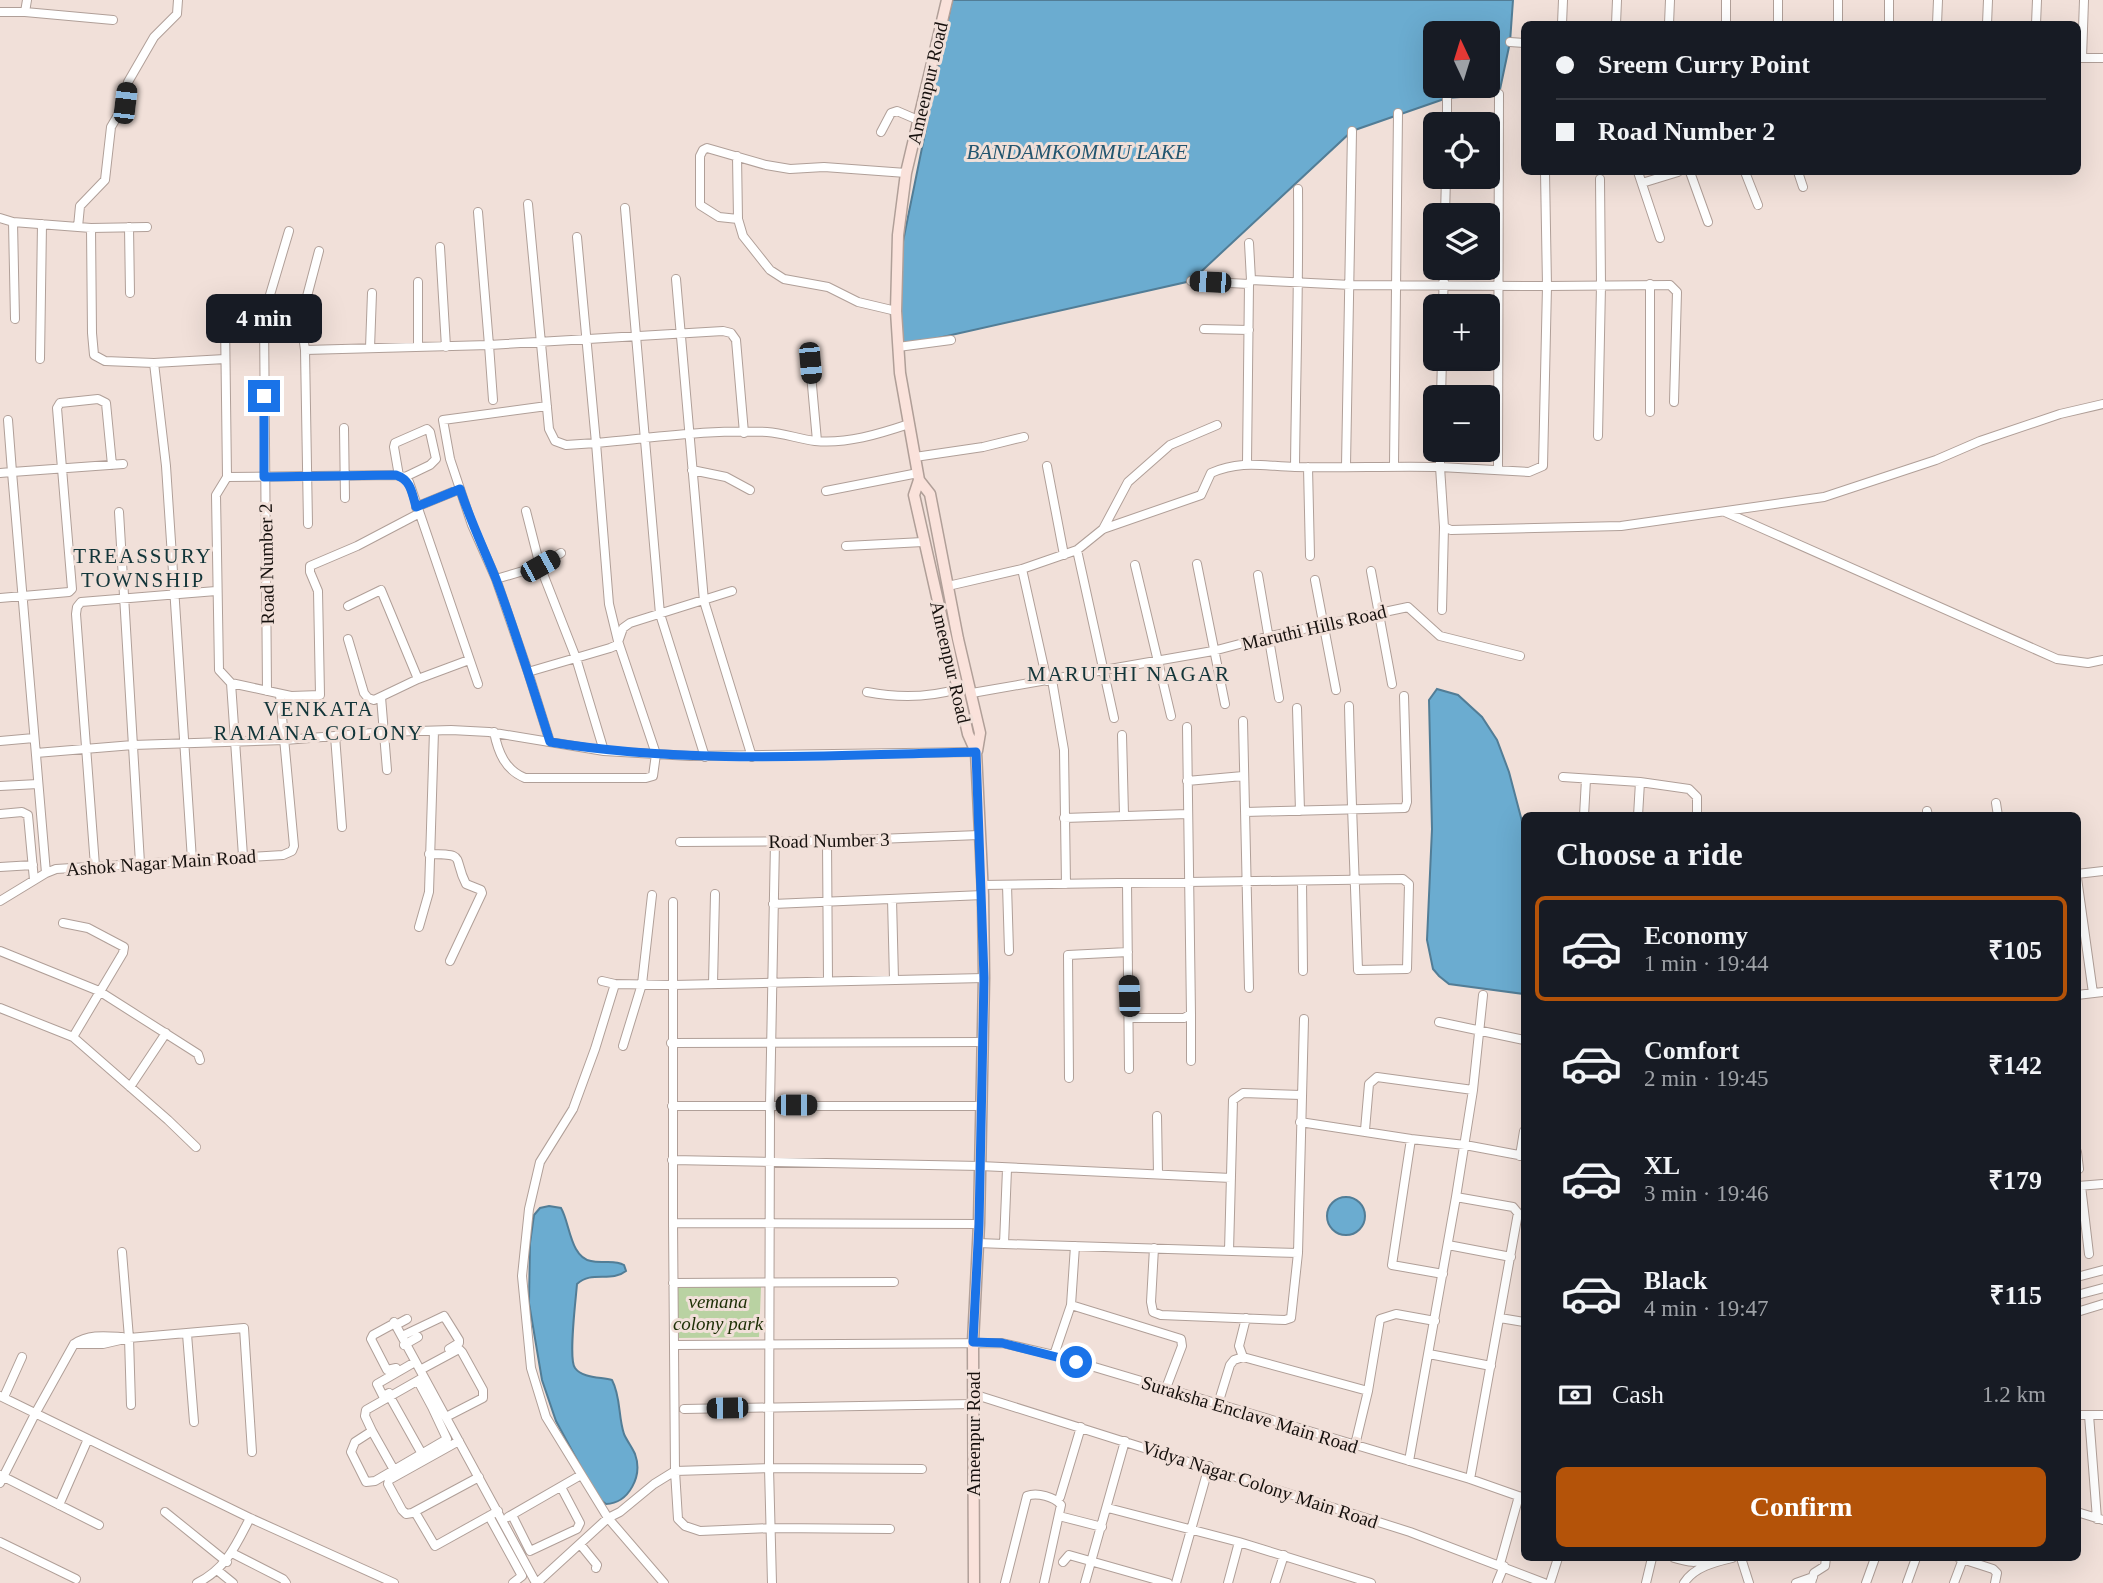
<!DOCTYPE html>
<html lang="en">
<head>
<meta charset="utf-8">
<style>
	body { margin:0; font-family:"Times New Roman",serif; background:#20242c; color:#f1f3f6; height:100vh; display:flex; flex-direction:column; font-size:26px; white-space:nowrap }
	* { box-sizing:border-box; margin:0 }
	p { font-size:23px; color:#9ea1a6 }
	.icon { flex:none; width:38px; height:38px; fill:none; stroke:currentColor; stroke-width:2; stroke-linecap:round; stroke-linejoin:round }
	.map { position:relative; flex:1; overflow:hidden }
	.drawer { position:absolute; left:1521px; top:812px; width:560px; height:749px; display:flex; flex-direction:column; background:#171b24; border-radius:10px; box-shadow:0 7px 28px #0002 }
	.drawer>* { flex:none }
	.guide { position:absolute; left:1521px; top:21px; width:560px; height:154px; border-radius:10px; box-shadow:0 7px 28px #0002; display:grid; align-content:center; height:154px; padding:0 35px; background:#171b24 }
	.needle { width:46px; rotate:356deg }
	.controls { position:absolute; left:1423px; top:21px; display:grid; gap:14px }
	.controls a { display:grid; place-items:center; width:77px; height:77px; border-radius:10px; background:#171b24; box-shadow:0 7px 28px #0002; font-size:35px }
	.end { position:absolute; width:32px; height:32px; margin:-16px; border:9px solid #1a73e8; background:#fff; box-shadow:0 0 0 4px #fff }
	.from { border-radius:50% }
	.bubble { position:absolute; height:49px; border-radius:10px; background:#171b24; box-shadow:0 7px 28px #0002; font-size:23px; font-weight:600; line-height:49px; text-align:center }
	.car { position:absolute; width:21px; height:42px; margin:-21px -10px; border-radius:9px; box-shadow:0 0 5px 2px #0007; background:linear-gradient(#222 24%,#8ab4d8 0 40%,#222 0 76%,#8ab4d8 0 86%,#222 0) }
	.guide b { display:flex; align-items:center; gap:24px; height:66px; font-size:26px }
	.guide b+b { border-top:2px solid #363941 }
	.guide i { width:18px; height:18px; background:#f1f3f6 }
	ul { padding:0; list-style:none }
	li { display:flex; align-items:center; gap:21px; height:105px; margin:0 14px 10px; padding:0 21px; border:4px solid transparent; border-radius:10px }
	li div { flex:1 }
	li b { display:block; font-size:26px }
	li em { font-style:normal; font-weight:600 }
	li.current { border-color:#b45309 }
	li>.icon { width:63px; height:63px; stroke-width:1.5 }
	h2 { padding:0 35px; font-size:32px; line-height:84px }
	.pay { display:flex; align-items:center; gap:18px; height:77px; padding:0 35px; font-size:26px }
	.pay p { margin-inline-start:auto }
	.cta { display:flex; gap:14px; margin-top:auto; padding:14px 35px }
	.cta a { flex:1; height:80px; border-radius:10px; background:#b45309; color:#fff; font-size:28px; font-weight:600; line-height:80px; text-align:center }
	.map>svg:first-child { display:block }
</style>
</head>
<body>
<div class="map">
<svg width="2103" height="1583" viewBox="0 0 2103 1583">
	<rect width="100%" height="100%" fill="#f1e0d9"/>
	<path fill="#b9d2a2" d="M675,1286L761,1287L759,1337L679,1338Z"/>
	<path fill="#6bacd0" stroke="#527d96" stroke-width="2" fill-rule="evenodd" d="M952,0H1513L1510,42L1499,94L1447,98L1352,131L1191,281L898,347L897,271ZM1435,33H1488V86H1435Z
		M1437,689L1458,695L1482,717L1497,740L1509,772L1524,829V994L1449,984L1439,976L1433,969L1427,940L1432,829L1429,700Z
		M1327 1216a19 19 0 1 1 38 0a19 19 0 1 1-38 0Z
		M549,1206L561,1208C570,1223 570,1257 591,1261C602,1264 614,1259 624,1265L626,1271C611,1283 592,1270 577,1284C576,1298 568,1360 575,1368C582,1378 601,1377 612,1380C621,1397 618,1416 624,1434C627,1441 632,1447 635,1454C643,1476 629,1503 606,1504L597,1497L556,1421L542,1380L529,1303L530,1243L534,1215L540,1208Z"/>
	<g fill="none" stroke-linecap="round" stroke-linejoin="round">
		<defs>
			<path id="street" d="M0,12H25L27,0
				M25,12L113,20
				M1562,24L1563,0
				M1616,24L1617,0
				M1669,24L1670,0
				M1726,24V0
				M1778,24V0
				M1838,24V0
				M1889,24V0
				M1937,24L1938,0
				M1987,24L1988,0
				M2036,24L2037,0
				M1510,42L1524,43
				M2080,58H2103
				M2082,58L2084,0
				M1447,124V98
				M881,132L891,113L897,111L918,120
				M737,156L738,219L743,236L770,270L784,279L828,287L858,302L896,311
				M1638,172L1660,238
				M1690,172L1708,222
				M1745,172L1758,205
				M1798,172L1803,187
				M1642,183L1678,172
				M528,204L549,429L555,441L566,445L596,443L577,237
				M625,208L660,614L705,757
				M1445,215L1446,177
				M0,218L13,222L91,228L147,227
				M738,219L719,217L700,205V156L703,150L707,148L766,165L790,169L824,167L906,173
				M13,222L15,319
				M78,227L80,206L105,180L111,127L125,103L128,82L154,37L177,14L178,0
				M129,227L130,293
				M91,228L92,333L94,355L105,361L154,363
				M1249,243L1251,280
				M440,247L446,347
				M676,279L704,601L752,757
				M1191,281L1249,284
				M1443,306L1444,268
				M225,321L227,477L216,495L219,670L231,683L243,856
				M1204,329L1249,330
				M418,346V282
				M898,347L951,340
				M370,348L372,293
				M305,350L301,319L319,251
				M40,359L42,224
				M810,363L817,441
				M1441,397L1442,359
				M493,400L489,345L723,331L731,333L736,340L744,433
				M547,406L443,420L450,459L472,525L496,579L528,672L550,742
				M1650,412V284
				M8,420L12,472L123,464
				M344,428L345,498
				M1598,436L1601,285L1600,179
				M1440,450V467L1529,472L1543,466L1547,286L1670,285L1677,292L1674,402
				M915,457L983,447L1024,437
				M1247,463L1249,284L1251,280L1351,285L1547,286L1545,172
				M1394,465L1398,113
				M1047,466L1064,555
				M1346,466L1352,131
				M1295,467C1296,374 1299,282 1298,189
				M1308,467L1310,556
				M692,470L726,477L750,490
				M1498,470L1499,94
				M0,473L12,472L46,873
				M399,476L394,447L395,443L427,429L430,432L436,459L430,465L405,477
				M227,477L396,475L405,477L409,482L478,684
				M826,491L918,473
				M416,507L460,489
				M526,511L540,566L576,658L604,751
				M119,512L140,863
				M1725,512L2057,659L2088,663L2103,660
				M308,524L305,350L489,345L478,212
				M1103,529L1128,482L1170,445L1217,425
				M846,546L923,542
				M1077,550L1114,718
				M1197,564L1225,704
				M1135,565L1171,716
				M1022,569L1047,681
				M1371,571L1392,684
				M1258,575L1279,698
				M496,579L540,566L561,553
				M1315,580L1336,690
				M948,586L1022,569L1077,550L1103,529L1201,495L1211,473C1241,460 1263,466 1295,467C1343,468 1392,466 1440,467L1444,527L1451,530L1621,526L1824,497L1936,460L1980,441L2060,414L2103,404
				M0,598L69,592L72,589L57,408L60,403L98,399L106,403L112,465
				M348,606L381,590L418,679
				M1442,610L1444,527
				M348,639L364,693L368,698L374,700L418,679L469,660
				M528,672L610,648L617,645L623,628L630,623L732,591
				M1052,680L1064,750L1066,884
				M231,683L291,696L320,695L318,591L310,572V566L357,546L418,514
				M267,691L264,315L289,231
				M867,692C898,698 927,698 958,689
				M972,693L1213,651L1270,636L1408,607L1440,636L1520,656
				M381,697L387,770
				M1297,708L1300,811
				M1243,721L1249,988
				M494,732C498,752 505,770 525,778H646L653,776L656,754L618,641L609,604L596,443C653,438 711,429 767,432C783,433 799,439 815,441C847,444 879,434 909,424
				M1122,735L1124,815
				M335,736L342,827
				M0,741L34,738
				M36,753L133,745L285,740L385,732L451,730L489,732L604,751L690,756L976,752
				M1563,777L1640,782L1689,789L1697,797V816
				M1187,781L1243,776
				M0,786L38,784
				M1996,803L1998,816
				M1927,811L1928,816
				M1245,812L1405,808L1407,802L1404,696
				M0,814L22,812L28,815L34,880
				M1584,816L1586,779
				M1638,816L1640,782
				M1064,818L1188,814
				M827,841L828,981
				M680,842L827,841L979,835
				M429,854C468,854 452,857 466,884L481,890L482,893L450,961
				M192,860L166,466L154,363L225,359
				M95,866L76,614L77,607L81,602L216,591
				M0,867L33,865
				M2077,874L2103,871
				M2077,878L2093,993
				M1302,881L1303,971
				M1127,883L1129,1069
				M982,885C1123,883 1263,881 1403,879L1409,884L1407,969L1358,970C1355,882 1351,794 1349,706
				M1007,885L1009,951
				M892,899L894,980
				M0,901L46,873L56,869L283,855L292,851L294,846L280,695
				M673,902V1223L675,1471L678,1519L685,1526L700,1531L772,1528L890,1529
				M773,904L983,895
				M63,923L88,928L124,947L123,953L73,1037
				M419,927L429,892L434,731
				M0,951L99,991L198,1054L200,1060
				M602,981L615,984L673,985L984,978
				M615,984L595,1049L573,1109L540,1162L529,1209L522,1276L531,1368L546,1417L608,1518L664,1583
				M713,984L715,894
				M2077,995L2103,992
				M0,1008L73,1037L168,1120L196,1147
				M1191,1014V1061
				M1130,1018H1184L1191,1014L1187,727
				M1439,1022L1524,1040
				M671,1043L983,1042
				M623,1046L642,984L652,895
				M1069,1078L1068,955L1128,952
				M130,1087L166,1033
				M672,1106H981
				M1157,1116L1158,1174
				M1300,1122L1411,1139L1465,1145L1524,1156
				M1365,1130L1369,1084L1377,1077L1473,1090
				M1411,1139L1392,1265L1443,1274
				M2077,1152L2079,1169
				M1520,1156L1524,1131
				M672,1160L980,1166L1231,1178
				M1007,1169L1004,1244L1298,1253
				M2078,1186L2103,1184
				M2081,1186L2089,1254
				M1456,1197L1513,1207L1518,1213L1470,1479
				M673,1223L979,1224
				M978,1243L1004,1244
				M1448,1245L1511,1257
				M1154,1248L1151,1302L1153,1312L1161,1315L1285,1320L1291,1318L1298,1253L1304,1019
				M1229,1251L1233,1100L1243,1093L1301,1095
				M122,1252L129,1338L131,1405
				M2077,1277L2103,1270
				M673,1283L894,1282
				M2077,1295L2103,1288
				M1071,1305L1075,1246
				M2077,1312L2103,1304
				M1500,1318L1524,1322
				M394,1322L536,1583
				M395,1323L373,1335L371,1339L387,1370L396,1368
				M396,1325L407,1319
				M187,1334L194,1422
				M402,1336L444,1316L459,1340V1343L449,1349
				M74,1344H103L129,1338L244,1328L252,1452
				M404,1345L418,1337
				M674,1345L1002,1343L1054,1355L1470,1479L1524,1498
				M1429,1354L1491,1366
				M1054,1355L1071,1305L1181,1339L1182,1346L1166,1388
				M1243,1357L1239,1346L1246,1318
				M420,1370L459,1349L462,1352L483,1390V1398L446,1417
				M424,1377L366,1410L365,1416L372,1431L355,1442L351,1452L366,1482L375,1481L447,1439L432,1407L438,1404
				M418,1381L432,1407
				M389,1393L383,1396L377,1384L415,1362
				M973,1394L1410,1532L1544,1583
				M0,1396L250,1518L394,1583
				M4,1397L22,1357
				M390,1397L422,1454
				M1218,1404L1230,1365L1234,1360L1243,1357L1368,1391
				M684,1409L973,1404
				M2077,1415H2089
				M372,1431L394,1470
				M459,1441L389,1480L388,1484L402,1510L406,1514L412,1513L479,1477
				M1355,1445L1368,1391L1380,1319L1396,1314L1435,1321
				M1409,1461L1456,1197L1473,1090L1483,995
				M0,1475L99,1525
				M0,1483L35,1414L74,1344C89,1334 105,1336 122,1337
				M1060,1497L1081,1427
				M59,1505L88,1439
				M1108,1508L1239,1542L1371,1583
				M165,1512L227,1562
				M415,1512L435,1546L498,1511
				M2077,1512L2103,1520
				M512,1515L530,1551L577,1529L580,1523L561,1487
				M489,1516L522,1576L513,1583
				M1059,1516L1102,1527
				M508,1517L581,1475
				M2097,1519L2089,1415H2103
				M0,1542L76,1579
				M580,1544L597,1565L596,1568
				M232,1553L283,1579L286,1583
				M1674,1558C1685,1561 1696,1565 1707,1558
				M1741,1558L1749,1583
				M1959,1558L1993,1569L1997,1573L1995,1583
				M1063,1562L1069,1555L1168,1583
				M1500,1564L1519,1496
				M217,1570L233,1583
				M197,1583C226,1569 236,1545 250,1518
				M537,1583L608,1518L620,1512L654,1484L675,1471L769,1468L922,1469
				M772,1583L769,1468L770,1105L775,842
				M1005,1583L1027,1496C1037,1492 1055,1497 1061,1505L1044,1583
				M1085,1583L1125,1441
				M1176,1583L1209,1466
				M1228,1583L1239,1542
				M1275,1583L1284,1555
				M1497,1583L1504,1566
				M1550,1583L1558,1558
				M1646,1583L1652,1558
				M1684,1583C1694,1567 1715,1562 1732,1558
				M1796,1583L1813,1577
				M1811,1583L1814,1573L1825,1566L1826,1558
				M1866,1583L1875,1558
				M1907,1583L1916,1558
				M1954,1583L1963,1559"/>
			<path id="secondary" d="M947,0L906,173L898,235L896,311L900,373L919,480L914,495L968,734L976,752L983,895L984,978L979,1224L973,1342L974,1583
				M919,480L930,494L958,639L980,733L977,751"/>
		</defs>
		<use href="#street" stroke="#b09f98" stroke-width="10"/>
		<use href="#secondary" stroke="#b09f98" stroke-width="13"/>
		<use href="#street" stroke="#fff" stroke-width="8"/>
		<use href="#secondary" stroke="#fae2db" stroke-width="10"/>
	</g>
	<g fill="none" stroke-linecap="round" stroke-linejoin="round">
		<path stroke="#1a73e8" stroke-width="9" d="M264,396V477L396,475C411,480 412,493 416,507L460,489C470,520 484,549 496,579C516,633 533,688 550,742C691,765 834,755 976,752L984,978L979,1224L973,1342L1002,1343L1076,1362"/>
	</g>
	<g text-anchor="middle" stroke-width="6" stroke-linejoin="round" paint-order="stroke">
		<g font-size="19" fill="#16100d" stroke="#f1e0d9">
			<text transform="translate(927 83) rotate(-77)" y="7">Ameenpur Road</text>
			<text transform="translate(266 564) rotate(-91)" y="7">Road Number 2</text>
			<text transform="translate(1314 627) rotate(-13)" y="7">Maruthi Hills Road</text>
			<text transform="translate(951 662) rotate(77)" y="7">Ameenpur Road</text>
			<text transform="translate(829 840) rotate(-1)" y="7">Road Number 3</text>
			<text transform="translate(161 862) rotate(-4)" y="7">Ashok Nagar Main Road</text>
			<text transform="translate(1250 1414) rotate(17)" y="7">Suraksha Enclave Main Road</text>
			<text transform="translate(973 1434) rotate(-90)" y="7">Ameenpur Road</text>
			<text transform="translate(1260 1484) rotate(18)" y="7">Vidya Nagar Colony Main Road</text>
		</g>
		<g font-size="19" font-style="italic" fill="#1d2f05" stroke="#f1e0d9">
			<text x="718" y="1308">vemana<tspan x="718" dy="22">colony park</tspan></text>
		</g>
		<g font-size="21" font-style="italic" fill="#23556f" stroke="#f1e0d9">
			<text x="1077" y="159">BANDAMKOMMU LAKE</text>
		</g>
		<g font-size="21" letter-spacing="2" fill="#123539" stroke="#f1e0d9">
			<text x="143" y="563">TREASSURY<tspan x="143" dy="24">TOWNSHIP</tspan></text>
			<text x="1129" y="681">MARUTHI NAGAR</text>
			<text x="319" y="716">VENKATA<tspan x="319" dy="24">RAMANA COLONY</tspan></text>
		</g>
	</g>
</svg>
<div class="controls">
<a><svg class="needle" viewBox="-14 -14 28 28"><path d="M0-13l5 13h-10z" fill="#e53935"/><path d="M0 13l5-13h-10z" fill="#9ea1a6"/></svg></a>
<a><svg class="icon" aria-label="locate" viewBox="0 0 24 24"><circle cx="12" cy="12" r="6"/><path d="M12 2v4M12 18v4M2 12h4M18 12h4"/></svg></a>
<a><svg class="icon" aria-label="layers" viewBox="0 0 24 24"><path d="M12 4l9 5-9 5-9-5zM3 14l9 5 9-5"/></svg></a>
<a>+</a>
<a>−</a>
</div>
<i class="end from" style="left:1076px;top:1362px"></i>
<i class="end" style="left:264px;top:396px"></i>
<div class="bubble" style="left:206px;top:294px;width:116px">4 min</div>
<i class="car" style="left:125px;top:103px;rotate:7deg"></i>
<i class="car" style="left:1210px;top:282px;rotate:273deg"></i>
<i class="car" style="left:810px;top:363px;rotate:175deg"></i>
<i class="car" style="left:540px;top:566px;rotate:61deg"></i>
<i class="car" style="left:1129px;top:996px;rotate:358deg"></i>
<i class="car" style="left:796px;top:1105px;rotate:90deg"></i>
<i class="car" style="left:727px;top:1408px;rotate:269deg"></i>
<div class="guide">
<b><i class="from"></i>Sreem Curry Point</b>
<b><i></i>Road Number 2</b>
</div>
<section class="drawer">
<h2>Choose a ride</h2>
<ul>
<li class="current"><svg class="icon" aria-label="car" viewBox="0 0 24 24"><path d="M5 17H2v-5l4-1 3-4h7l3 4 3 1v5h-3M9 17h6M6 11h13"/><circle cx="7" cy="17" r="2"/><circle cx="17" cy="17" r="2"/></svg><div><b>Economy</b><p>1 min · 19:44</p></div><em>₹105</em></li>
<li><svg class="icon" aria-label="car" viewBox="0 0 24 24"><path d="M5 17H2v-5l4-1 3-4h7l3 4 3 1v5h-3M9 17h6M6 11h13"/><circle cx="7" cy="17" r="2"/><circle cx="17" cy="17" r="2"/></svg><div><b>Comfort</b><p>2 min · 19:45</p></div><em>₹142</em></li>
<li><svg class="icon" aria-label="car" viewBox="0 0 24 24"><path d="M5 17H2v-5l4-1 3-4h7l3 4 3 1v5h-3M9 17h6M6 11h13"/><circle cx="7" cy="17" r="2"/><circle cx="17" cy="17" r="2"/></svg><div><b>XL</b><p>3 min · 19:46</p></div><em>₹179</em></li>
<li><svg class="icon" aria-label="car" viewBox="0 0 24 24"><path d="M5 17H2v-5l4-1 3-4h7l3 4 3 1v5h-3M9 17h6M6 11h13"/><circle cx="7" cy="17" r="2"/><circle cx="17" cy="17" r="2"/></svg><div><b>Black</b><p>4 min · 19:47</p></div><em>₹115</em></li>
</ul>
<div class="pay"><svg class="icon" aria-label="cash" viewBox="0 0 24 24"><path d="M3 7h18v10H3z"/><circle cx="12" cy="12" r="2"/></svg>Cash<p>1.2 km</p></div>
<div class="cta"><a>Confirm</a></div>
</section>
</div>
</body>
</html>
